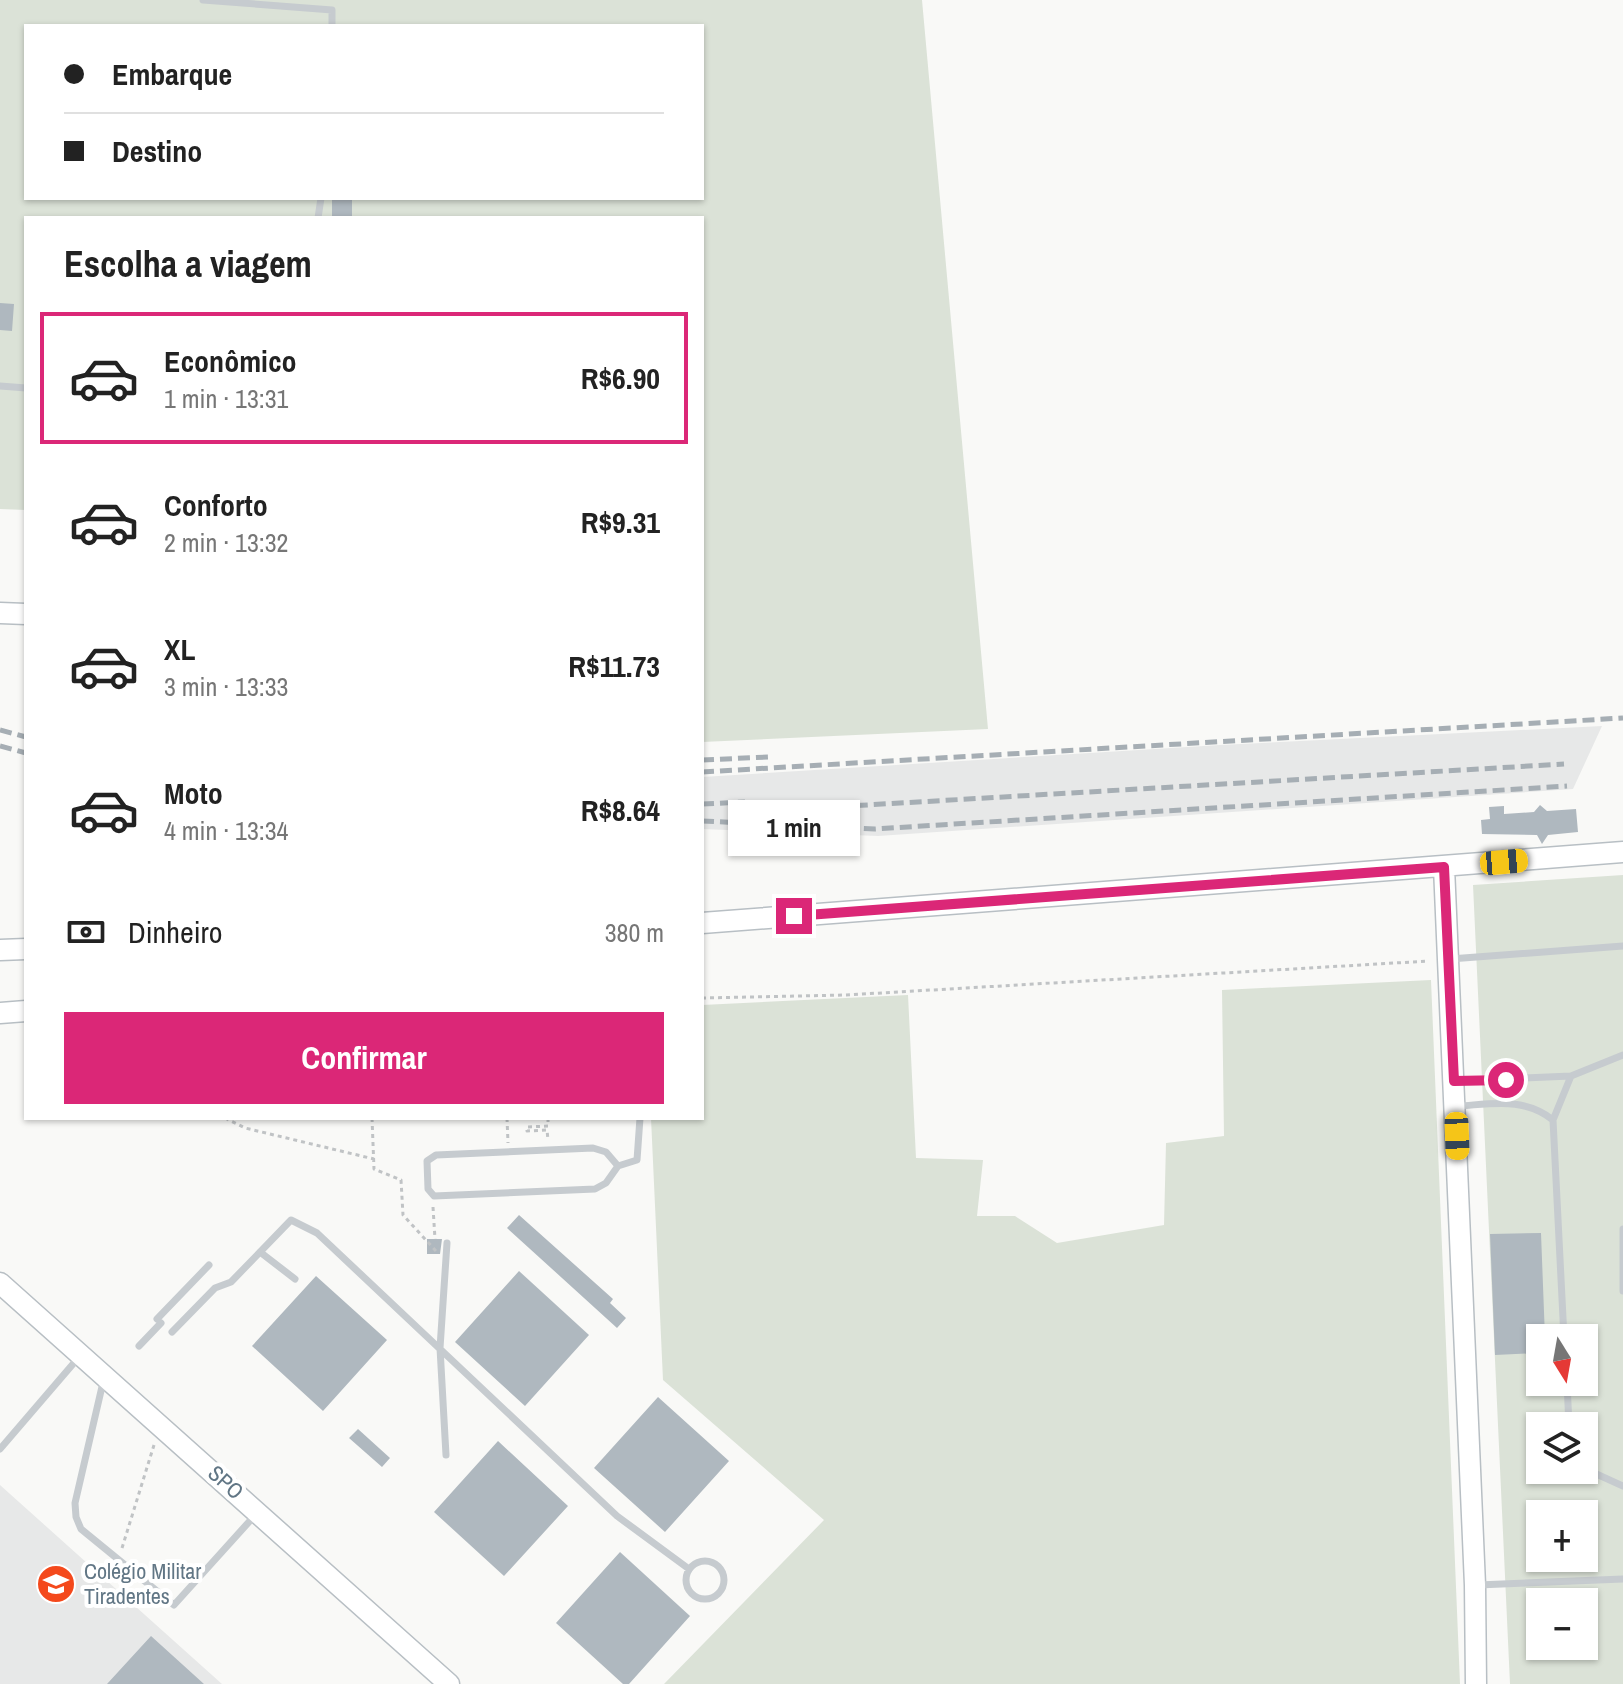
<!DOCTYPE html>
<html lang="pt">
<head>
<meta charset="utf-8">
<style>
	body { margin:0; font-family:"Archivo Narrow",sans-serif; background:#f6f6f6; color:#222; height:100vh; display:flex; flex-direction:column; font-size:30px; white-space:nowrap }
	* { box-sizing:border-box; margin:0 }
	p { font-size:26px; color:#767676 }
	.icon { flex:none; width:44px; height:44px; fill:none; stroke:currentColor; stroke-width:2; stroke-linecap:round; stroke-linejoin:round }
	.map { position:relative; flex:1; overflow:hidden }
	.details { position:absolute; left:24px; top:216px; width:680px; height:904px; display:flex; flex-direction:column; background:#fff; border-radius:0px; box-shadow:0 2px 6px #0004 }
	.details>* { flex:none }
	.hud { position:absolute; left:24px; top:24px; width:680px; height:176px; border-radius:0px; box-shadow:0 2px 6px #0004; display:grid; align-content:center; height:176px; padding:0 40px; background:#fff }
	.needle { width:52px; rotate:169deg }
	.fabs { position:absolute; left:1526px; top:1324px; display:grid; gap:16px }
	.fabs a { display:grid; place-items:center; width:72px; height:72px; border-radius:0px; background:#fff; box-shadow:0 2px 6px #0004; font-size:40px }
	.end { position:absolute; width:36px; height:36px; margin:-18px; border:10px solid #db2777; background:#fff; box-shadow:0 0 0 4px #fff }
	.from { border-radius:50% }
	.bubble { position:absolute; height:56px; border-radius:0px; background:#fff; box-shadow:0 2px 6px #0004; font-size:26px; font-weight:800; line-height:56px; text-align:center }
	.car { position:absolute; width:24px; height:48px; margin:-24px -12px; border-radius:10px; box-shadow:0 0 6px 2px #0007; background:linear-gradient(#f5c518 24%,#345 0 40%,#f5c518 0 76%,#345 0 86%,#f5c518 0) }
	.hud b { display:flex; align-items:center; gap:28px; height:76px; font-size:30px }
	.hud b+b { border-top:2px solid #e0e0e0 }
	.hud i { width:20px; height:20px; background:#222 }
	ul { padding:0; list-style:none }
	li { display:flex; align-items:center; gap:24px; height:132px; margin:0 16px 12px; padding:0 24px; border:4px solid transparent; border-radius:0px }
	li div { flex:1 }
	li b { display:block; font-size:30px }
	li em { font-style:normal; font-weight:800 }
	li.active { border-color:#db2777 }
	li>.icon { width:72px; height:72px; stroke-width:1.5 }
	h2 { padding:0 40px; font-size:36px; line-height:96px }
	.pay { display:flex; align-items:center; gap:20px; height:88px; padding:0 40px; font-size:30px }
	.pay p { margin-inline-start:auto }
	.button { display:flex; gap:16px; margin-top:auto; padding:16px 40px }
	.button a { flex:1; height:92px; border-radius:0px; background:#db2777; color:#fff; font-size:32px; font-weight:800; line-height:92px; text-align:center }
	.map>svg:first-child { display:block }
</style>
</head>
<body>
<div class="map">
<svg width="1623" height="1684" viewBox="0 0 1623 1684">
	<rect width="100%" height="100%" fill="#f9f9f7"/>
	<path fill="#e7e8e8" d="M1602,726L1573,789L878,836L702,829V777L1220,745Z
		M0,1485L222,1684H0Z"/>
	<path fill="#dbe2d7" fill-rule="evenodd" d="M0,0H922L988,729L702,742V218H26V510L0,509ZM26,26H702V198H26Z
		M1623,875V1684H1510L1473,885ZM1540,1338H1584V1382H1540ZM1540,1426H1584V1470H1540ZM1540,1514H1584V1558H1540ZM1540,1602H1584V1646H1540Z
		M1431,980L1460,1684H664L824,1520L663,1380L651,1118H702V1005L908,995L916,1158L983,1160L977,1216H1015L1057,1243L1164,1225L1166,1143L1224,1136L1222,990Z"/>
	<path fill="#afb8bf" d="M332,198H352V218H332Z
		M0,303L14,304L12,331L0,330Z
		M1540,805L1547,811L1576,809L1578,832L1548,835L1542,844L1537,835L1482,834L1481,820L1490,819L1489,807L1504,806V814L1534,812Z
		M1519,1085L1520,1097H1500V1086Z
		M519,1215L613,1299L610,1303L626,1318L617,1328L507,1228Z
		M1541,1233L1545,1338H1540V1353L1495,1355L1490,1234Z
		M427,1239H442L440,1254H427Z
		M519,1271L589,1335L525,1406L455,1342Z
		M316,1276L387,1340L323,1411L252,1346Z
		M658,1397L729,1461L665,1532L594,1468Z
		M358,1429L390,1458L382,1467L349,1438Z
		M498,1441L568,1506L504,1576L434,1512Z
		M620,1552L690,1616L629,1684H623L556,1623Z
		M151,1636L204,1684H107Z"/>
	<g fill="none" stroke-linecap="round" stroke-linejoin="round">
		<defs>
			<path id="secondary" d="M0,613L26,614
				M1444,867L1475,1585L1476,1684
				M702,923L1623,852
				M0,950L26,949
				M0,1013L26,1011
				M0,1283L449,1684"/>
		</defs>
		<use href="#secondary" stroke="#b8bfc4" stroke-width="23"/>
		<path stroke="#c0c3c5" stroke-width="3" stroke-dasharray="4 4" stroke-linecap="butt" d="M702,998L846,995L1429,961
			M225,1118L245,1128L374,1159
			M372,1118L374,1169L401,1180L403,1215L436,1251
			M507,1118L508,1143
			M548,1118V1126L527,1127V1131L547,1130L548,1140
			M433,1207L435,1239
			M122,1548L154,1445"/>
		<path stroke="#c6cbcf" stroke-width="7" d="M203,0L332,10V26
			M318,218L321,198
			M0,386L26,388
			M1450,959L1623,946
			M1454,1081L1571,1076L1623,1055
			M1458,1106C1493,1104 1524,1097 1553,1120L1564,1338
			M1553,1120L1571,1076
			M593,1148L606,1152L618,1166L606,1183L595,1189L434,1196L428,1189L427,1161L436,1155Z
			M618,1166L637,1160L640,1118
			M1623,1229V1291
			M260,1252L295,1279
			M157,1319L209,1265
			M172,1332L215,1288L231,1282L291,1220L317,1233L617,1516L689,1569
			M139,1346L161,1323
			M104,1378L75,1503L76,1517L81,1529L174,1605L257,1513
			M1567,1382L1569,1426
			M0,1449L79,1357
			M446,1455L440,1348L447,1243
			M1584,1464L1592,1472L1623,1486
			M686 1580a19 19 0 1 1 38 0a19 19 0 1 1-38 0Z
			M1478,1585L1623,1579"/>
		<use href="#secondary" stroke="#fff" stroke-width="20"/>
		<path stroke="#a6aeb4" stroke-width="5" stroke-dasharray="12 6" stroke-linecap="butt" d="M0,730L26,737
			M0,746L26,753
			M702,760L768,757
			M702,772L1623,718
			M702,804L745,802
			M730,813L1564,764
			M702,821L875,829L1567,786"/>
	</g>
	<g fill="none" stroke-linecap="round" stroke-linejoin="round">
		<path stroke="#db2777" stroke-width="10" d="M794,916L1444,867L1454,1081L1506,1080"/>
	</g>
	<defs>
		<symbol id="school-disc" viewBox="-11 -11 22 22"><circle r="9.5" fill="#f4491c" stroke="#fff"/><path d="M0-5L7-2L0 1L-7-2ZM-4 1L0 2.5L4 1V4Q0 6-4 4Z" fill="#fff"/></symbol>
	</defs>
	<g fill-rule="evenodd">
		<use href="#school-disc" x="34" y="1562" width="44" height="44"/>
	</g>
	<g text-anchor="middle" stroke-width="8" stroke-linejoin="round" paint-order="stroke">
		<g font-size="22" fill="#617685" stroke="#fff">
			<text transform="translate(226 1482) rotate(42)" y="8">SPO</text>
		</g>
		<g font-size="22" fill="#617685" stroke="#fff" text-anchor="start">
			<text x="84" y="1579">Colégio Militar<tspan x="84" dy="25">Tiradentes</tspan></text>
		</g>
	</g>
</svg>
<div class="fabs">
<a><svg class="needle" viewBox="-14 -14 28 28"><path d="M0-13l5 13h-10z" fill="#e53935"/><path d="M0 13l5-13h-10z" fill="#767676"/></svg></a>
<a><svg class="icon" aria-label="layers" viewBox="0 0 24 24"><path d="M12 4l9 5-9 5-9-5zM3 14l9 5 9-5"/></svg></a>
<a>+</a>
<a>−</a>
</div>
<i class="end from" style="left:1506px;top:1080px"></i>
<i class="end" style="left:794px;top:916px"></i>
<div class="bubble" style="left:728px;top:800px;width:132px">1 min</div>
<i class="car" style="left:1504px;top:862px;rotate:85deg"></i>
<i class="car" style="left:1457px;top:1136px;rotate:178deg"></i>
<div class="hud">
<b><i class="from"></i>Embarque</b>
<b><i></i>Destino</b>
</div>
<section class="details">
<h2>Escolha a viagem</h2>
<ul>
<li class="active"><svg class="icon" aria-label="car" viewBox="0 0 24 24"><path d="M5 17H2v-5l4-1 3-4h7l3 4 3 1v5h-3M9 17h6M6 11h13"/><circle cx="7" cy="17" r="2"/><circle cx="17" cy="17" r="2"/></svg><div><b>Econômico</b><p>1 min · 13:31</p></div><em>R$6.90</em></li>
<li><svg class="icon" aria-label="car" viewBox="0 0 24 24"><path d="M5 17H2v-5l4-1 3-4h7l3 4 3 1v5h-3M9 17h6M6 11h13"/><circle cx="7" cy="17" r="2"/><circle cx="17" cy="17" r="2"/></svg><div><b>Conforto</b><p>2 min · 13:32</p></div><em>R$9.31</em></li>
<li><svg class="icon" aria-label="car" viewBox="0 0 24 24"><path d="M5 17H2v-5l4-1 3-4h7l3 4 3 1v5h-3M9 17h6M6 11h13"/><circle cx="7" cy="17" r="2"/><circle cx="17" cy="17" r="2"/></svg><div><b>XL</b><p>3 min · 13:33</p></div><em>R$11.73</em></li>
<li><svg class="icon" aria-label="car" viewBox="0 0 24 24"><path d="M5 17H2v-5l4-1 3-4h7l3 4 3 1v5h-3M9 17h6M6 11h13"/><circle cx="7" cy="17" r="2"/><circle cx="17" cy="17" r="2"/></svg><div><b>Moto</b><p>4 min · 13:34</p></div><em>R$8.64</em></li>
</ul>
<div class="pay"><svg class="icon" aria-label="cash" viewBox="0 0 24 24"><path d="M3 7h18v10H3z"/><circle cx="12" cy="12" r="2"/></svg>Dinheiro<p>380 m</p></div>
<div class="button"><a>Confirmar</a></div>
</section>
</div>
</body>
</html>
